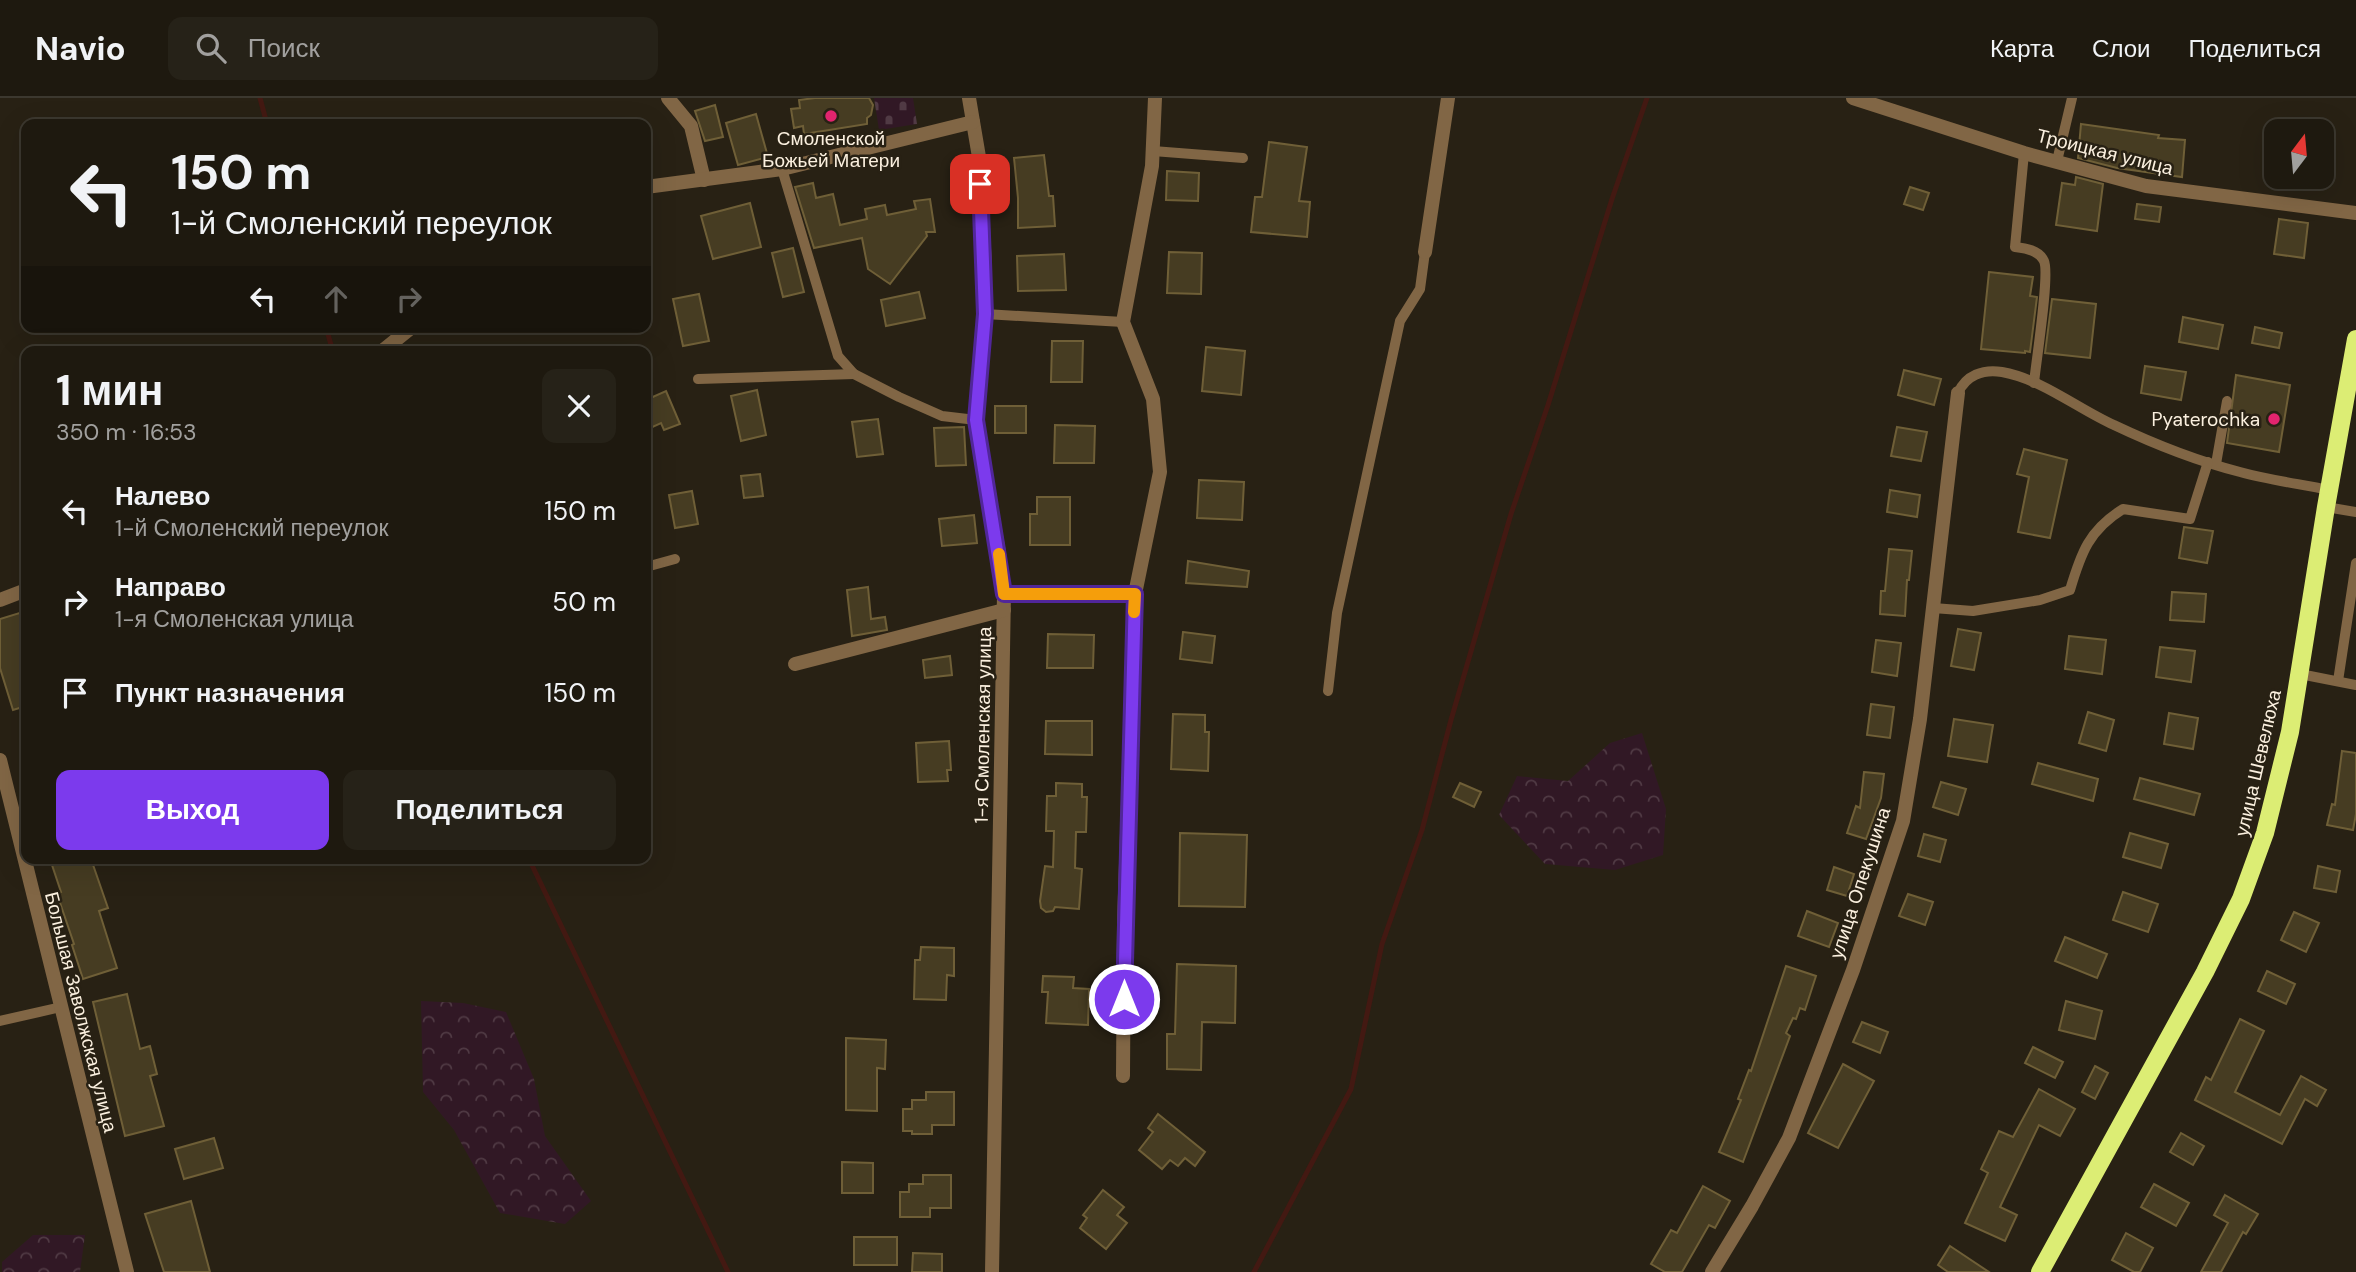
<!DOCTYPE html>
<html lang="ru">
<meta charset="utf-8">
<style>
body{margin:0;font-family:"DM Sans",sans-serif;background:#262218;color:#f1f3f6;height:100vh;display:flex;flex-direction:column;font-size:26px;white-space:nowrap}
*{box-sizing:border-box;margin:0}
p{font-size:23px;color:#a1a09e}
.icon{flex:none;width:38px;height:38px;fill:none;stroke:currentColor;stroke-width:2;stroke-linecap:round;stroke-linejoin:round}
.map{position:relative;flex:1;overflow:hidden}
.panel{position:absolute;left:21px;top:248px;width:630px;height:518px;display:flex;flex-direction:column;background:#1e190f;border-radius:14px;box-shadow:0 7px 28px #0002,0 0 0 2px #3c382f}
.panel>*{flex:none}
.top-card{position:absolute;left:21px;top:21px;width:630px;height:214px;border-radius:14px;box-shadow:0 7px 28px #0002,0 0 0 2px #3c382f;background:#1e190f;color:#f1f3f6;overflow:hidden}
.needle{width:46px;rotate:16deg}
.tools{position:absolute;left:2264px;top:21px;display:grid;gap:14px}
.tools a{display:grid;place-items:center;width:70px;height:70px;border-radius:14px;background:#1e190f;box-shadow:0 7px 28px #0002,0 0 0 2px #3c382f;font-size:35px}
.pin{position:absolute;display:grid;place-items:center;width:60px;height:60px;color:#fff;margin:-30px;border-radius:14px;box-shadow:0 4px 10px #0006}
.me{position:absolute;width:77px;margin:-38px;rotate:0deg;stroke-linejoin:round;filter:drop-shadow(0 0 5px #0008)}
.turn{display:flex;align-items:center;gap:24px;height:147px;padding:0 35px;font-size:32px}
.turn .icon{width:91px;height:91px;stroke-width:2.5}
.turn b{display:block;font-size:49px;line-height:60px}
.lanes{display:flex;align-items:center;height:66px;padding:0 35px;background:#0003;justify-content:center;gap:35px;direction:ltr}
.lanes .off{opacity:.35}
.round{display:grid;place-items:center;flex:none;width:74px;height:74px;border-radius:14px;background:#262218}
.headline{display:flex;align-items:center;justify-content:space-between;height:119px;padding:0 35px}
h1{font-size:42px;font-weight:700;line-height:52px}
.cta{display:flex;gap:14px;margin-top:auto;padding:14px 35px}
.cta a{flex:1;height:80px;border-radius:14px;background:#7c3aed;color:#fff;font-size:28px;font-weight:700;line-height:80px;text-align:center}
.cta a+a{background:#262218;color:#f1f3f6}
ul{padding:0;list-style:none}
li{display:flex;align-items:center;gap:21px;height:91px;padding:0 35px}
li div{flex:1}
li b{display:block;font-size:26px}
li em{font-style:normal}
header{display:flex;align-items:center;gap:42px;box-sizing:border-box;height:98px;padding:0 35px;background:#1e190f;border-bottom:2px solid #3c382f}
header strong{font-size:33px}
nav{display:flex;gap:38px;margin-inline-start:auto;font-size:24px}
.search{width:490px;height:63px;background:#262218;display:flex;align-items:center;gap:18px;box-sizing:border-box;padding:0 24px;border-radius:14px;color:#a1a09e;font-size:26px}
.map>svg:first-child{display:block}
.forest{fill:url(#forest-crowns)}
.cemetery{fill:url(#cemetery-stones)}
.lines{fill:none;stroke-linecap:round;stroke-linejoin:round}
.stream{stroke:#431912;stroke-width:5}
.building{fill:#463c22;stroke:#6f5f37;stroke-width:2}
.lane{stroke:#816645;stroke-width:10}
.street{stroke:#816645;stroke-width:14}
.primary{stroke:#dced74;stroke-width:18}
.route-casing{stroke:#51269a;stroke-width:18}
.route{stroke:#7c3aed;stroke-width:12}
.slow{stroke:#f59e0b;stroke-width:12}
.poi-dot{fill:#e2246e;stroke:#282114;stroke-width:2.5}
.labels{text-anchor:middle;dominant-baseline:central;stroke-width:5;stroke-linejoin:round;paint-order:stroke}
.poi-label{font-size:19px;fill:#fbf0df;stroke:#282114}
.street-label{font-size:19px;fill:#fbf0df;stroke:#282114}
</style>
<header>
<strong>Navio</strong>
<div class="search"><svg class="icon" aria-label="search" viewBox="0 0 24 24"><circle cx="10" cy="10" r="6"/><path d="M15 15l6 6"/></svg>Поиск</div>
<nav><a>Карта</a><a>Слои</a><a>Поделиться</a></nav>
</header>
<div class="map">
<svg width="2356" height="1174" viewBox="0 0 2356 1174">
<defs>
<pattern id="forest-crowns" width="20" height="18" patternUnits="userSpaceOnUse" patternTransform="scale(1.75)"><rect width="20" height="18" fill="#311825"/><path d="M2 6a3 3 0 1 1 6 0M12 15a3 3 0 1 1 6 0" fill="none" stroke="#503a44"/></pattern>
<pattern id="cemetery-stones" width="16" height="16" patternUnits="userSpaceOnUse" patternTransform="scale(1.75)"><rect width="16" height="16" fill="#311825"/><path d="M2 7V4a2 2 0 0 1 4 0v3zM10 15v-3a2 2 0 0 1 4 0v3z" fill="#503a44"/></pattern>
</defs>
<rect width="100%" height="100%" fill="#282114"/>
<g class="forest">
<path d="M1642,635L1666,711L1663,757L1615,772L1545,766L1499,717L1517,678L1568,683L1610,645Z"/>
<path d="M421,903L463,905L506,914L534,981L545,1038L591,1103L565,1126L500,1115L454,1032L423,994Z"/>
<path d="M33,1137H85L80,1174H2V1164Z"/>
</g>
<path class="cemetery" d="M874,0H913L917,26L879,32Z"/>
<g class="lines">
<g class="stream">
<path d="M260,0L267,26"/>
<path d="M326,229L333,254"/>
<path d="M529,761L728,1174"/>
<path d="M1254,1174L1351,991L1382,846L1422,732L1451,622L1511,416L1548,307L1612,101L1647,0"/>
</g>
</g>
<g class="building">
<path d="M815,0H869L873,7L871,17L867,20V26L804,36L803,28L794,30L791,11L800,10L799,2Z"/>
<path d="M715,7L723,39L705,43L695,13Z"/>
<path d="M756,16L768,59L738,67L726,25Z"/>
<path d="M2081,26L2159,37L2158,40L2185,42L2182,79L2117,70L2078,60Z"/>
<path d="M1269,44L1307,49L1299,103L1310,104L1307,139L1251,134L1255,99H1262Z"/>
<path d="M1044,57L1049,98H1053L1055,128L1018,130V100L1014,60Z"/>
<path d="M1167,73L1199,75L1198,103L1166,102Z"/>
<path d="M2076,79L2103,86L2097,133L2056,127L2062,85L2075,87Z"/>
<path d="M813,85L816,100L833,96L840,127L867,121L865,111L885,107L887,117L916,111L914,103L930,101L935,134H926L927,138L890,186L868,171L862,140L814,150L795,89Z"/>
<path d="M1910,89L1929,95L1923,112L1904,106Z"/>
<path d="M750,105L761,149L713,161L701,118Z"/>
<path d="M2137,106L2161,109L2159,124L2135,121Z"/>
<path d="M2279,121L2308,125L2304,160L2274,156Z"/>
<path d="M793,150L804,194L783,199L772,155Z"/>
<path d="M1169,154L1202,155L1201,196L1167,195Z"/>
<path d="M1064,156L1066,192L1018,193L1017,158Z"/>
<path d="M1989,174L2033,179L2030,198L2037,199L2030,254L2025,253V255L1981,251Z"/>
<path d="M919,194L925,220L886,228L881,202Z"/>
<path d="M699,196L709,243L683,248L673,201Z"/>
<path d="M2052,201L2096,206L2090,260L2045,255Z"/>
<path d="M2183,219L2223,227L2218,251L2179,244Z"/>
<path d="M2255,229L2282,235L2279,250L2252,245Z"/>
<path d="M1052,243H1083L1082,284H1051Z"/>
<path d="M1206,249L1245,253L1241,297L1202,293Z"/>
<path d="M2145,268L2186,274L2181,302L2141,295Z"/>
<path d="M1904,272L1941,281L1934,307L1898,297Z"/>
<path d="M2236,277L2290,287L2279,354L2227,345Z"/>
<path d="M757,292L766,337L741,343L731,298Z"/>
<path d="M666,293L680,326L664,332L661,325L646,332V302Z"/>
<rect x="995" y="308" width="31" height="27"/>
<path d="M878,321L883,356L857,359L852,324Z"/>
<path d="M1055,327L1095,328L1094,365H1054Z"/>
<path d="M964,329L966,367L936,368L934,330Z"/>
<path d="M1897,329L1927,334L1921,363L1891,358Z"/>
<path d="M2024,351L2067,362L2050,440L2018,434L2029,379L2017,376Z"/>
<path d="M760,376L763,398L744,400L741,378Z"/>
<path d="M1199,382L1244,384L1242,422L1197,420Z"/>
<path d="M1890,392L1920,397L1917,419L1887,414Z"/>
<path d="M692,393L698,426L675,430L669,397Z"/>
<path d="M1037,399H1070V447H1030V416H1037Z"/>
<path d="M974,417L977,445L942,448L939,421Z"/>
<path d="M2184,429L2213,433L2207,465L2179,460Z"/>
<path d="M1889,451L1912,453L1909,482H1907L1905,518L1880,516L1881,493H1885Z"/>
<path d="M1188,463L1249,473L1247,489L1186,485Z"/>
<path d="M868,489L871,521L885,519L887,532L852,538L847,492Z"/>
<path d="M2172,494L2206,496L2204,524L2170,522Z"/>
<path d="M26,513V608L13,612L0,570V521Z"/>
<path d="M1958,531L1981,535L1974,572L1951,568Z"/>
<path d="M1183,534L1215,538L1212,565L1180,561Z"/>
<path d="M1048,536L1094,537L1093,570H1047Z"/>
<path d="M2069,538L2106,542L2102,576L2065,571Z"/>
<path d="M1876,542L1901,545L1897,578L1872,574Z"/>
<path d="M2160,549L2195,553L2191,584L2156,579Z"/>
<path d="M950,558L952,577L925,580L923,562Z"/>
<path d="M1871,606L1894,609L1890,640L1867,637Z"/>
<path d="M2088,614L2114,622L2106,653L2079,645Z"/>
<path d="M2169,615L2198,620L2193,651L2164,646Z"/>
<path d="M1173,616L1205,617V634H1209L1208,673L1171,671Z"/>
<path d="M1954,621L1993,627L1987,664L1948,658Z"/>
<path d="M1046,623H1092V657L1045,656Z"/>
<path d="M949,643L951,672H947L948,683L918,684L916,645Z"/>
<path d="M2342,653L2356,655V716L2353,732L2327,727L2332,706L2335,707Z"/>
<path d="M2038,665L2098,681L2093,703L2032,686Z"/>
<path d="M1864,674L1884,676L1881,700L1866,741L1847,735L1856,708L1860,710Z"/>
<path d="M2140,680L2200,696L2194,717L2134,701Z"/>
<path d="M1941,684L1966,691L1958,717L1933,709Z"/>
<path d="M1056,685L1082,686V699H1087L1086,734H1076L1075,770L1082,771L1079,811L1055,809L1053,813L1046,814L1041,810L1040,803L1045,768L1053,769L1054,733H1046L1047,698H1056Z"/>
<path d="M1460,685L1481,694L1474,709L1453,699Z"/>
<path d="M1180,735L1247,737L1245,809L1179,808Z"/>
<path d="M2130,735L2168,746L2161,770L2123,759Z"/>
<path d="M1924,736L1946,742L1940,764L1918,758Z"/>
<path d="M50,761H91L108,810L99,813L117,870L83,881L72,847L74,846L57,796L61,794Z"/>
<path d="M2318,768L2340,773L2336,794L2314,790Z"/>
<path d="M1834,769L1854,776L1847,798L1827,792Z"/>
<path d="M2123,794L2158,806L2148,834L2113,822Z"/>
<path d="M1908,796L1933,804L1925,827L1899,818Z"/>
<path d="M1807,813L1838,825L1829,849L1798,838Z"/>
<path d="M2294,814L2319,825L2306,854L2281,842Z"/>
<path d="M2065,839L2107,856L2097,880L2055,863Z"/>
<path d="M921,849L954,850V878L947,877L946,902L914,901L915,862H920Z"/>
<path d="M1177,866L1236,868L1235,925L1202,924L1201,972L1167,971V936H1175Z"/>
<path d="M1786,868L1816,878L1805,912L1800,910L1796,921L1793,920L1786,935L1790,938L1743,1064L1719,1054L1741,1002L1738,1001L1749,972L1751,973Z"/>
<path d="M2267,873L2295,886L2286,906L2258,893Z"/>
<path d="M1043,878L1074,879L1073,890L1089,891L1088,927L1046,925L1048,894H1042Z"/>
<path d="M127,896L140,951L150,948L157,976L150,978L164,1028L125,1038L93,904Z"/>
<path d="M2066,903L2102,913L2095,941L2059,932Z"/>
<path d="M2240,921L2264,933L2235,994L2280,1017L2301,978L2326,992L2317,1008L2305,1001L2282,1046L2195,1002L2206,979L2211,982Z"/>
<path d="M1862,924L1888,934L1880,955L1853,944Z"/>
<path d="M846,940L886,942L885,971L877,970V1013L846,1012Z"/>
<path d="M2033,949L2063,964L2055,980L2025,965Z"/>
<path d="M1843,966L1874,983L1838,1050L1808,1035Z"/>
<path d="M2095,968L2108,975L2095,1001L2082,994Z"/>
<path d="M2039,991L2075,1011L2060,1038L2039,1027L2000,1109L2017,1117L2005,1143L1965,1125L1988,1075L1981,1071L1999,1033L2013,1039Z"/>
<path d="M926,994H954V1027H932V1036H912V1033H903V1011H912V1002H926Z"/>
<path d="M1158,1016L1205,1054L1195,1068L1185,1060L1178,1068L1170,1062L1162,1071L1139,1052L1153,1034L1148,1030Z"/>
<path d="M2181,1035L2204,1048L2193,1067L2170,1054Z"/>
<path d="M214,1040L223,1070L184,1081L175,1051Z"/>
<path d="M842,1064L873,1065V1095H842Z"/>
<path d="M923,1077H951V1110H930V1119H900V1094H909V1086H923Z"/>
<path d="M2154,1086L2189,1105L2176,1128L2141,1109Z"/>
<path d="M1703,1088L1730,1103L1715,1130L1709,1127L1682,1174H1665L1651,1166L1671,1132L1677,1135Z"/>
<path d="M1103,1092L1124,1109L1117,1117L1127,1125L1106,1151L1080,1130L1087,1120L1083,1117Z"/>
<path d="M2225,1097L2258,1116L2246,1136L2243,1134L2221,1174H2201L2228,1125L2214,1117Z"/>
<path d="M191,1103L210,1174H164L145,1116Z"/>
<path d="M2126,1135L2153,1150L2140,1174H2134L2112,1162Z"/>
<rect x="854" y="1139" width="43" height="28"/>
<path d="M1950,1148L1989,1174H1948L1938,1167Z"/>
<path d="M913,1155L942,1156V1174H912Z"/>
</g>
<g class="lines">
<g class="lane">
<path d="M1153,53L1243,60"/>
<path d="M2024,55L2015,149C2025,150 2039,152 2044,163C2050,176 2036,264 2034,285"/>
<path d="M2057,63L2072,0"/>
<path d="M782,71L838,258L854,276L899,299L942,318L976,322"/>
<path d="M985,216L1123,224"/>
<path d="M698,281L854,276"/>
<path d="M1958,295C1966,277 1983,271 2002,274C2042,281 2078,311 2114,327C2154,346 2197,363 2240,374C2269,382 2300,386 2329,392"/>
<path d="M2216,366L2227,303"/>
<path d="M2326,409L2356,414"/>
<path d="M646,469L675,461"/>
<path d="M1933,510L1973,513L2040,502L2070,492C2081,455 2089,432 2123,411L2190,421L2208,364"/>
<path d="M2300,576L2356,587"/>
<path d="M2338,583L2356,465"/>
<path d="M1328,593L1337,515L1400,223L1420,191L1425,154"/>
<path d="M0,923L61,909"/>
</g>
<g class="street">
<path d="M668,0L691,28L704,82"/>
<path d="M969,0L979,59L985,168V216L976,322L999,455L1004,496L992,1174"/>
<path d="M1853,0L2024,55L2146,88L2356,115"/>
<path d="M646,89L782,71L973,24"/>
<path d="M1425,154L1448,0"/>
<path d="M381,254L412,229"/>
<path d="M1004,496H1135"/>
<path d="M0,502L26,492"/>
<path d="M795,566L1004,512"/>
<path d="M0,662L127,1174"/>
<path d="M1123,978L1124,825L1135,496L1160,374L1153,301L1123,224L1152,68L1155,0"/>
<path d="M1712,1174L1752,1108L1789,1040L1853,872L1903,723L1920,621L1958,295"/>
</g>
<path class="primary" d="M2040,1174L2205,874L2241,801L2265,735L2290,634L2326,409L2356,241"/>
</g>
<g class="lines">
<g class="route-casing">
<path id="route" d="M980,86L985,216L976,322L1004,496H1135L1124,901"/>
</g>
<use href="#route" class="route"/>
<path class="slow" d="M999,456L1004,496H1135L1134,514"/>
</g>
<g class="poi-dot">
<circle cx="831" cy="18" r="7"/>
<circle cx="2274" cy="321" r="7"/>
</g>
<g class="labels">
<g class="poi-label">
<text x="831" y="40">Смоленской<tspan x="831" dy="22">Божьей Матери</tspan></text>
<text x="2260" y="321" text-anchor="end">Pyaterochka</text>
</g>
<g class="street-label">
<text transform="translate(2105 54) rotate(14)">Троицкая улица</text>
<text transform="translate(983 627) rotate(-89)">1-я Смоленская улица</text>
<text transform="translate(2258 665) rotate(-77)">улица Шевелюха</text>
<text transform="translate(1860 785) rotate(-72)">улица Опекушина</text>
<text transform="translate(81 914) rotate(76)">Большая Заволжская улица</text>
</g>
</g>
</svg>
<div class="tools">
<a><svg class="needle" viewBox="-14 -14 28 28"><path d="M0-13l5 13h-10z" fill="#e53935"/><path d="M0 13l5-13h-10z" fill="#a1a09e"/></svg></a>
</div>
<div class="pin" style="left:980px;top:86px;background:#d93025"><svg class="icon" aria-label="arrive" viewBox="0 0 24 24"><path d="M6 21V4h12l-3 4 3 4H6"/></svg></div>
<svg class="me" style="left:1124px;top:901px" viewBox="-20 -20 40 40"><circle r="17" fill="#7c3aed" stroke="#fff" stroke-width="3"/><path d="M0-11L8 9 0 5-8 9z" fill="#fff"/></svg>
<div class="top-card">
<div class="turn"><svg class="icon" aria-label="left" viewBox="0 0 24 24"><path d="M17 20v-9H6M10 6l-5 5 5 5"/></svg><div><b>150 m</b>1-й Смоленский переулок</div></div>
<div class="lanes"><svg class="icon" aria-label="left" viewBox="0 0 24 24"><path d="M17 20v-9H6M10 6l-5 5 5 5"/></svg><svg class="icon off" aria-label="ahead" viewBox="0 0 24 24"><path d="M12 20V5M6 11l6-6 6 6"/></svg><svg class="icon off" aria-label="right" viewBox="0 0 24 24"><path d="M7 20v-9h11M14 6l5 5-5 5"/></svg></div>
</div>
<section class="panel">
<div class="headline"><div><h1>1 мин</h1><p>350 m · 16:53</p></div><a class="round"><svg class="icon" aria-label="close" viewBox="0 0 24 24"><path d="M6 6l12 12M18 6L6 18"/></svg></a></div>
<ul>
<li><svg class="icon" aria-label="left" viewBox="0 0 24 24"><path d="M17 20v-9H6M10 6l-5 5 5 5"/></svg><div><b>Налево</b><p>1-й Смоленский переулок</p></div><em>150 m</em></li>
<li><svg class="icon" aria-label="right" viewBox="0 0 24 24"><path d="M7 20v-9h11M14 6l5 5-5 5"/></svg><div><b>Направо</b><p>1-я Смоленская улица</p></div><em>50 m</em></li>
<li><svg class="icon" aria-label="arrive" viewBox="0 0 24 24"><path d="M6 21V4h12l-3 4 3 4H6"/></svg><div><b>Пункт назначения</b></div><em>150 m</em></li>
</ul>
<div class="cta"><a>Выход</a><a>Поделиться</a></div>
</section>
</div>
